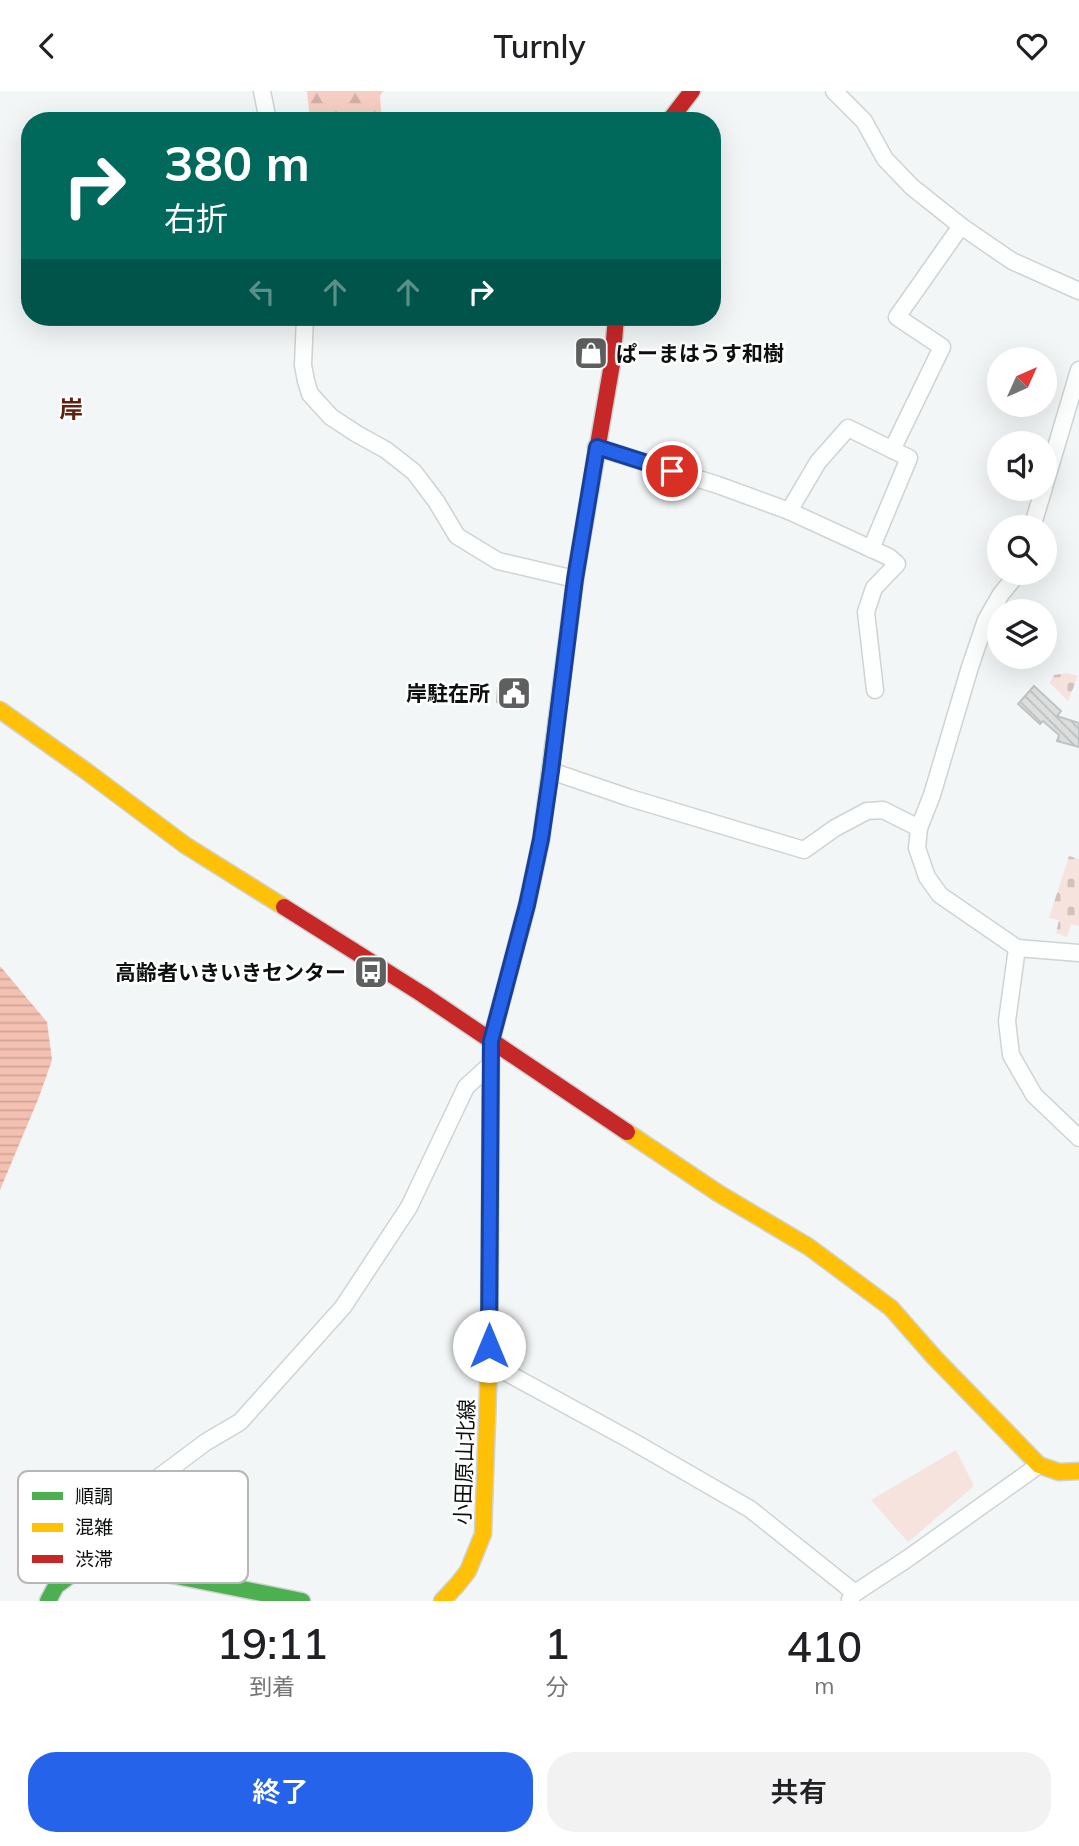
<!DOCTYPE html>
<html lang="ja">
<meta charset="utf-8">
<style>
body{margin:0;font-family:Mulish,"Noto Sans JP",sans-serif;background:#f2f2f2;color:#202124;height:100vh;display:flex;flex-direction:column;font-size:26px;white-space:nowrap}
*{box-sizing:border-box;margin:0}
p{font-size:23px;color:#757577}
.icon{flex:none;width:38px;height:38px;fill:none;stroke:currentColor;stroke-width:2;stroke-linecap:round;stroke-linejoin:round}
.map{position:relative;height:1510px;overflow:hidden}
.drawer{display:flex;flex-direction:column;background:#fff;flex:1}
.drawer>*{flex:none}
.hud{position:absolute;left:21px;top:21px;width:700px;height:214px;border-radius:28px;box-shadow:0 7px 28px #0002;background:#00695c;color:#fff;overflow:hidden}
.needle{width:46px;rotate:45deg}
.fabs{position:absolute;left:987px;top:256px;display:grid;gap:14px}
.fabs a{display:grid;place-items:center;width:70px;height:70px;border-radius:50%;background:#fff;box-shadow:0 7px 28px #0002;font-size:35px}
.pin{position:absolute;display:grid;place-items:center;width:60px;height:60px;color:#fff;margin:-30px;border:4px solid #fff;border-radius:50%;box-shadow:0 2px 7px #0007}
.me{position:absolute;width:77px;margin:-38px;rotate:0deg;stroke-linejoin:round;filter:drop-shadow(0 0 5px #0008)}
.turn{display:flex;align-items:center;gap:24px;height:147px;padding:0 28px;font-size:32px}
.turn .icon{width:91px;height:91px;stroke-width:2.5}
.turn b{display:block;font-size:49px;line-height:60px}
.lanes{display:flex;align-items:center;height:66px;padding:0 28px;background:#0003;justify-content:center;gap:35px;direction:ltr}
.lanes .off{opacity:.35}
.eta{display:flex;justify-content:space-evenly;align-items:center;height:119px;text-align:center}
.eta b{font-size:42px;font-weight:600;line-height:49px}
.button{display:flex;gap:14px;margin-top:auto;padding:14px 28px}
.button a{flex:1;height:80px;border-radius:28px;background:#2563eb;color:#fff;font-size:28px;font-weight:600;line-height:80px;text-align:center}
.button a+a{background:#f2f2f2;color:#202124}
header{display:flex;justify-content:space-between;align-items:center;height:91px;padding:0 28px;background:#fff;font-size:32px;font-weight:600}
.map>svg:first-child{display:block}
.forest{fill:url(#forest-firs)}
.cemetery{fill:url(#cemetery-stones)}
.green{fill:#f7e3dd}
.water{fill:url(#water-rules)}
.building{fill:url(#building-back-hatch);stroke:#c0c3c3;stroke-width:2}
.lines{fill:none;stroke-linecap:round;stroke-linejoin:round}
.street-casing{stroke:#d0d3d3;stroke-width:19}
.fast-casing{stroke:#d0d3d3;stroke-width:19}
.slow-casing{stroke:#d0d3d3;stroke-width:19}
.jam-casing{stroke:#d0d3d3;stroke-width:19}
.street{stroke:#fdfefe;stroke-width:16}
.fast{stroke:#4caf50;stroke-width:16}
.slow{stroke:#ffc107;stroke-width:16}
.jam{stroke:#c62828;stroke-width:16}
.route-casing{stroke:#184099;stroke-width:18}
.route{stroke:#2563eb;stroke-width:12}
.labels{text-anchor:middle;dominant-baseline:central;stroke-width:5;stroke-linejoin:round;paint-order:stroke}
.poi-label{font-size:21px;font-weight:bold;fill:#0e0f0f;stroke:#fff;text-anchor:end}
.street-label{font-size:21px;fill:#0e0f0f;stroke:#fff}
.quarter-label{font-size:24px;font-weight:bold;fill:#611f0d;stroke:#fff}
.key{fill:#fff;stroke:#b7b7b7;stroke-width:2}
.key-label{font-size:19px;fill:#0e0f0f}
</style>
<header><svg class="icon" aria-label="back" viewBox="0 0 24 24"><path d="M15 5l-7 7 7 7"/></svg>Turnly<svg class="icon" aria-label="heart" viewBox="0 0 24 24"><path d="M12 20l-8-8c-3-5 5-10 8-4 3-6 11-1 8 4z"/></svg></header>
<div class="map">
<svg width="1079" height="1510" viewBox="0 0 1079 1510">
<defs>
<pattern id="forest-firs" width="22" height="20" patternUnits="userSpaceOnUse" patternTransform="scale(1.75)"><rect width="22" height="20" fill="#f6cec3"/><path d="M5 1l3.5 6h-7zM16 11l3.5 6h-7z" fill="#d2b0a6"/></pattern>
<pattern id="cemetery-stones" width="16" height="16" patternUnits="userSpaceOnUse" patternTransform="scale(1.75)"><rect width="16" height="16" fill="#f7e3dd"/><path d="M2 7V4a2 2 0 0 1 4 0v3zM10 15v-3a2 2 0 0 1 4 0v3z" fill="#d3c2bc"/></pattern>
<pattern id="water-rules" width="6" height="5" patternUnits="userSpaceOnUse" patternTransform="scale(1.75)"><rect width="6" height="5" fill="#f4c0b2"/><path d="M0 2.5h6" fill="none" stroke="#d0a498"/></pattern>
<pattern id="building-back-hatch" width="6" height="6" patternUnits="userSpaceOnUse" patternTransform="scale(1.75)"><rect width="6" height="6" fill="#dcdede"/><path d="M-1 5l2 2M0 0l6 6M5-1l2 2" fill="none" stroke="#bcbdbd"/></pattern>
</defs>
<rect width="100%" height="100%" fill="#f3f6f6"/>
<path class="forest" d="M307,0H383L380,5L382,30H310Z"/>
<g class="cemetery">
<path d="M1067,582L1078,585L1068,610L1050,592L1054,584Z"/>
<path d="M1069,765L1079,768V835L1071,833L1067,846L1056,842L1059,829L1049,827Z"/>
</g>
<path class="green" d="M956,1359L974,1395L908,1451L871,1409Z"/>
<path class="water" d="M0,875L47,931L52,969L39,1006L0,1099Z"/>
<g class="building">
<path d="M1034,595L1061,620L1057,625L1079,632V656L1057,650L1059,644L1043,630L1040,633L1018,613Z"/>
<path d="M498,597L522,598L521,613L497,611Z"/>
</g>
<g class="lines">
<g class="street-casing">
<g id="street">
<path d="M262,0L268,30"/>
<path d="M834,0L864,30L885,68L912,96L961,135L1012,170L1079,200"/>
<path d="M305,226L303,274L306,290L310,303L331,326L357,343L386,359L414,381L436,410L457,445L498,470L575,488"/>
<path d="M596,356L718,394L789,420L889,466L897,473L874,497L866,521L875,599"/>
<path d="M892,359L942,256L897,226L961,135"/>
<path d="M1045,393L1079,279"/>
<path d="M789,420L818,371L848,337L909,367L871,458"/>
<path d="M1032,436L1044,397"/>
<path d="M1019,481L1001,503L986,529L970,576L932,704L919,737L917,757L927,786L940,804L1017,857L1079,862"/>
<path d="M551,680L630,707L804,759L835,737L867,720L883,719L919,737"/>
<path d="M1017,857L1007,930L1011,964L1034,1004L1079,1047"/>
<path d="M489,1272L632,1350L750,1418L855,1502"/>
<path d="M76,1480L151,1392L206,1351L240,1331L343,1216L409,1116L466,996L490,974"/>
<path d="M850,1508L855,1502L907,1468L1039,1374"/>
</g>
</g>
<g class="fast-casing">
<g id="fast">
<path d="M493,942L527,814L541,749L575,488L590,400"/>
<path d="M48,1510L56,1495L76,1480L111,1472L302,1510"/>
</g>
</g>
<g class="slow-casing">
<g id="slow">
<path d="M0,619L86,680L185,754L284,816"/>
<path d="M627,1041L718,1102L809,1156L891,1217L934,1266L1039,1374L1059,1381L1079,1380"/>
<path d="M442,1510L457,1494L468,1480L483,1443L489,1272L491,950L493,942"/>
</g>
</g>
<g class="jam-casing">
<g id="jam">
<path d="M669,30L692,0"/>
<path d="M590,400L612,273L616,226"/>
<path d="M284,816L422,903L627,1041"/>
</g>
</g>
<use href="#street" class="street"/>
<use href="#fast" class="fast"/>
<use href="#slow" class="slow"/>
<use href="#jam" class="jam"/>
</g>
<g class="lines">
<g class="route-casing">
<path id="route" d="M489,1255L491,950L527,814L541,748L551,680L575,488L597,356L672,380"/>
</g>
<use href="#route" class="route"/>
</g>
<defs>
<g id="shop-square" transform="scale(1.75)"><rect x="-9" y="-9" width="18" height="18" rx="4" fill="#5e6060" stroke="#fff"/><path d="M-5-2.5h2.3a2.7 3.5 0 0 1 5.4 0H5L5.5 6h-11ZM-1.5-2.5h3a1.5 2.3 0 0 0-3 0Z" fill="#fff"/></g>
<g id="civic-square" transform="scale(1.75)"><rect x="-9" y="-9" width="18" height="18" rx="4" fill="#5e6060" stroke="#fff"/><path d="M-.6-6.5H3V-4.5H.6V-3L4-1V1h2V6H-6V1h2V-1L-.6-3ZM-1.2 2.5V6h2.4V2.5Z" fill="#fff"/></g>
<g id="bus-square" transform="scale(1.75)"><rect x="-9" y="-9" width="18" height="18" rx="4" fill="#5e6060" stroke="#fff"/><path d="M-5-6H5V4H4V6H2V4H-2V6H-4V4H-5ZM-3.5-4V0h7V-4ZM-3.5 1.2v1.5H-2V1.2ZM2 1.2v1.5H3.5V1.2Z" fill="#fff"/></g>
</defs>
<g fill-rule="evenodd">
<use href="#shop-square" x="591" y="262"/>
<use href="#civic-square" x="514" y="602"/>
<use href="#bus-square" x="371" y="881"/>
</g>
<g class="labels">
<g class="poi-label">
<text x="616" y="262" text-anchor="start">ぱーまはうす和樹</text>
<text x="490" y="602">岸駐在所</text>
<text x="346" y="881">高齢者いきいきセンター</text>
</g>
<g class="street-label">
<text transform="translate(464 1371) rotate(-88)">小田原山北線</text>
</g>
<g class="quarter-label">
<text x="71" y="318">岸</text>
</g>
</g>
<rect x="18" y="1380" width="230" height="112" rx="10" class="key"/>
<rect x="32" y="1401" width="31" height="8" fill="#4caf50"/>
<rect x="32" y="1432" width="31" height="9" fill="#ffc107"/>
<rect x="32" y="1464" width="31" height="8" fill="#c62828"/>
<g class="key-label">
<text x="75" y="1412">順調</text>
<text x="75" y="1443">混雑</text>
<text x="75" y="1475">渋滞</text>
</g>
</svg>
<div class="fabs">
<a><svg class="needle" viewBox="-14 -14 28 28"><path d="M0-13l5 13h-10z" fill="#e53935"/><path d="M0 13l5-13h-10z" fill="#757577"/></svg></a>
<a><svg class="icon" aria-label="sound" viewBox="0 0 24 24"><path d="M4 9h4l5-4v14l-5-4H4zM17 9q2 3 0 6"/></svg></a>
<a><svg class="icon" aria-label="search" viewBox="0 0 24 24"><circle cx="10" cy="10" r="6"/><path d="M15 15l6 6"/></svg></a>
<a><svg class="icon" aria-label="layers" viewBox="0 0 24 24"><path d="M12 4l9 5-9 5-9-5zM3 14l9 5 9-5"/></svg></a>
</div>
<div class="pin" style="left:672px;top:380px;background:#d93025"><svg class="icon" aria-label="arrive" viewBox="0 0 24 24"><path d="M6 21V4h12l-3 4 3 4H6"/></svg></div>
<svg class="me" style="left:489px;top:1255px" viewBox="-20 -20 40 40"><circle r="19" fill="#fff"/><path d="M0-13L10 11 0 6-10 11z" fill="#2563eb"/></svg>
<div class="hud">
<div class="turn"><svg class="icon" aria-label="right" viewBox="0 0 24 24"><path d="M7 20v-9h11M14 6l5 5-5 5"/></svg><div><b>380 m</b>右折</div></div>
<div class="lanes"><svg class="icon off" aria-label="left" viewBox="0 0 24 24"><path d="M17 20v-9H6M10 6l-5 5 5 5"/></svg><svg class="icon off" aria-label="ahead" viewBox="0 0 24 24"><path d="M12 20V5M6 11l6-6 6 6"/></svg><svg class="icon off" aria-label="ahead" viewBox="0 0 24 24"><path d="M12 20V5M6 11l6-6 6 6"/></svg><svg class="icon" aria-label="right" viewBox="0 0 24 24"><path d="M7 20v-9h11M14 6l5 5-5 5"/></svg></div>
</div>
</div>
<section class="drawer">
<div class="eta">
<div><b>19:11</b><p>到着</p></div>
<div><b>1</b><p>分</p></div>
<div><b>410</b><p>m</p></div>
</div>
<div class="button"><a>終了</a><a>共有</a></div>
</section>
